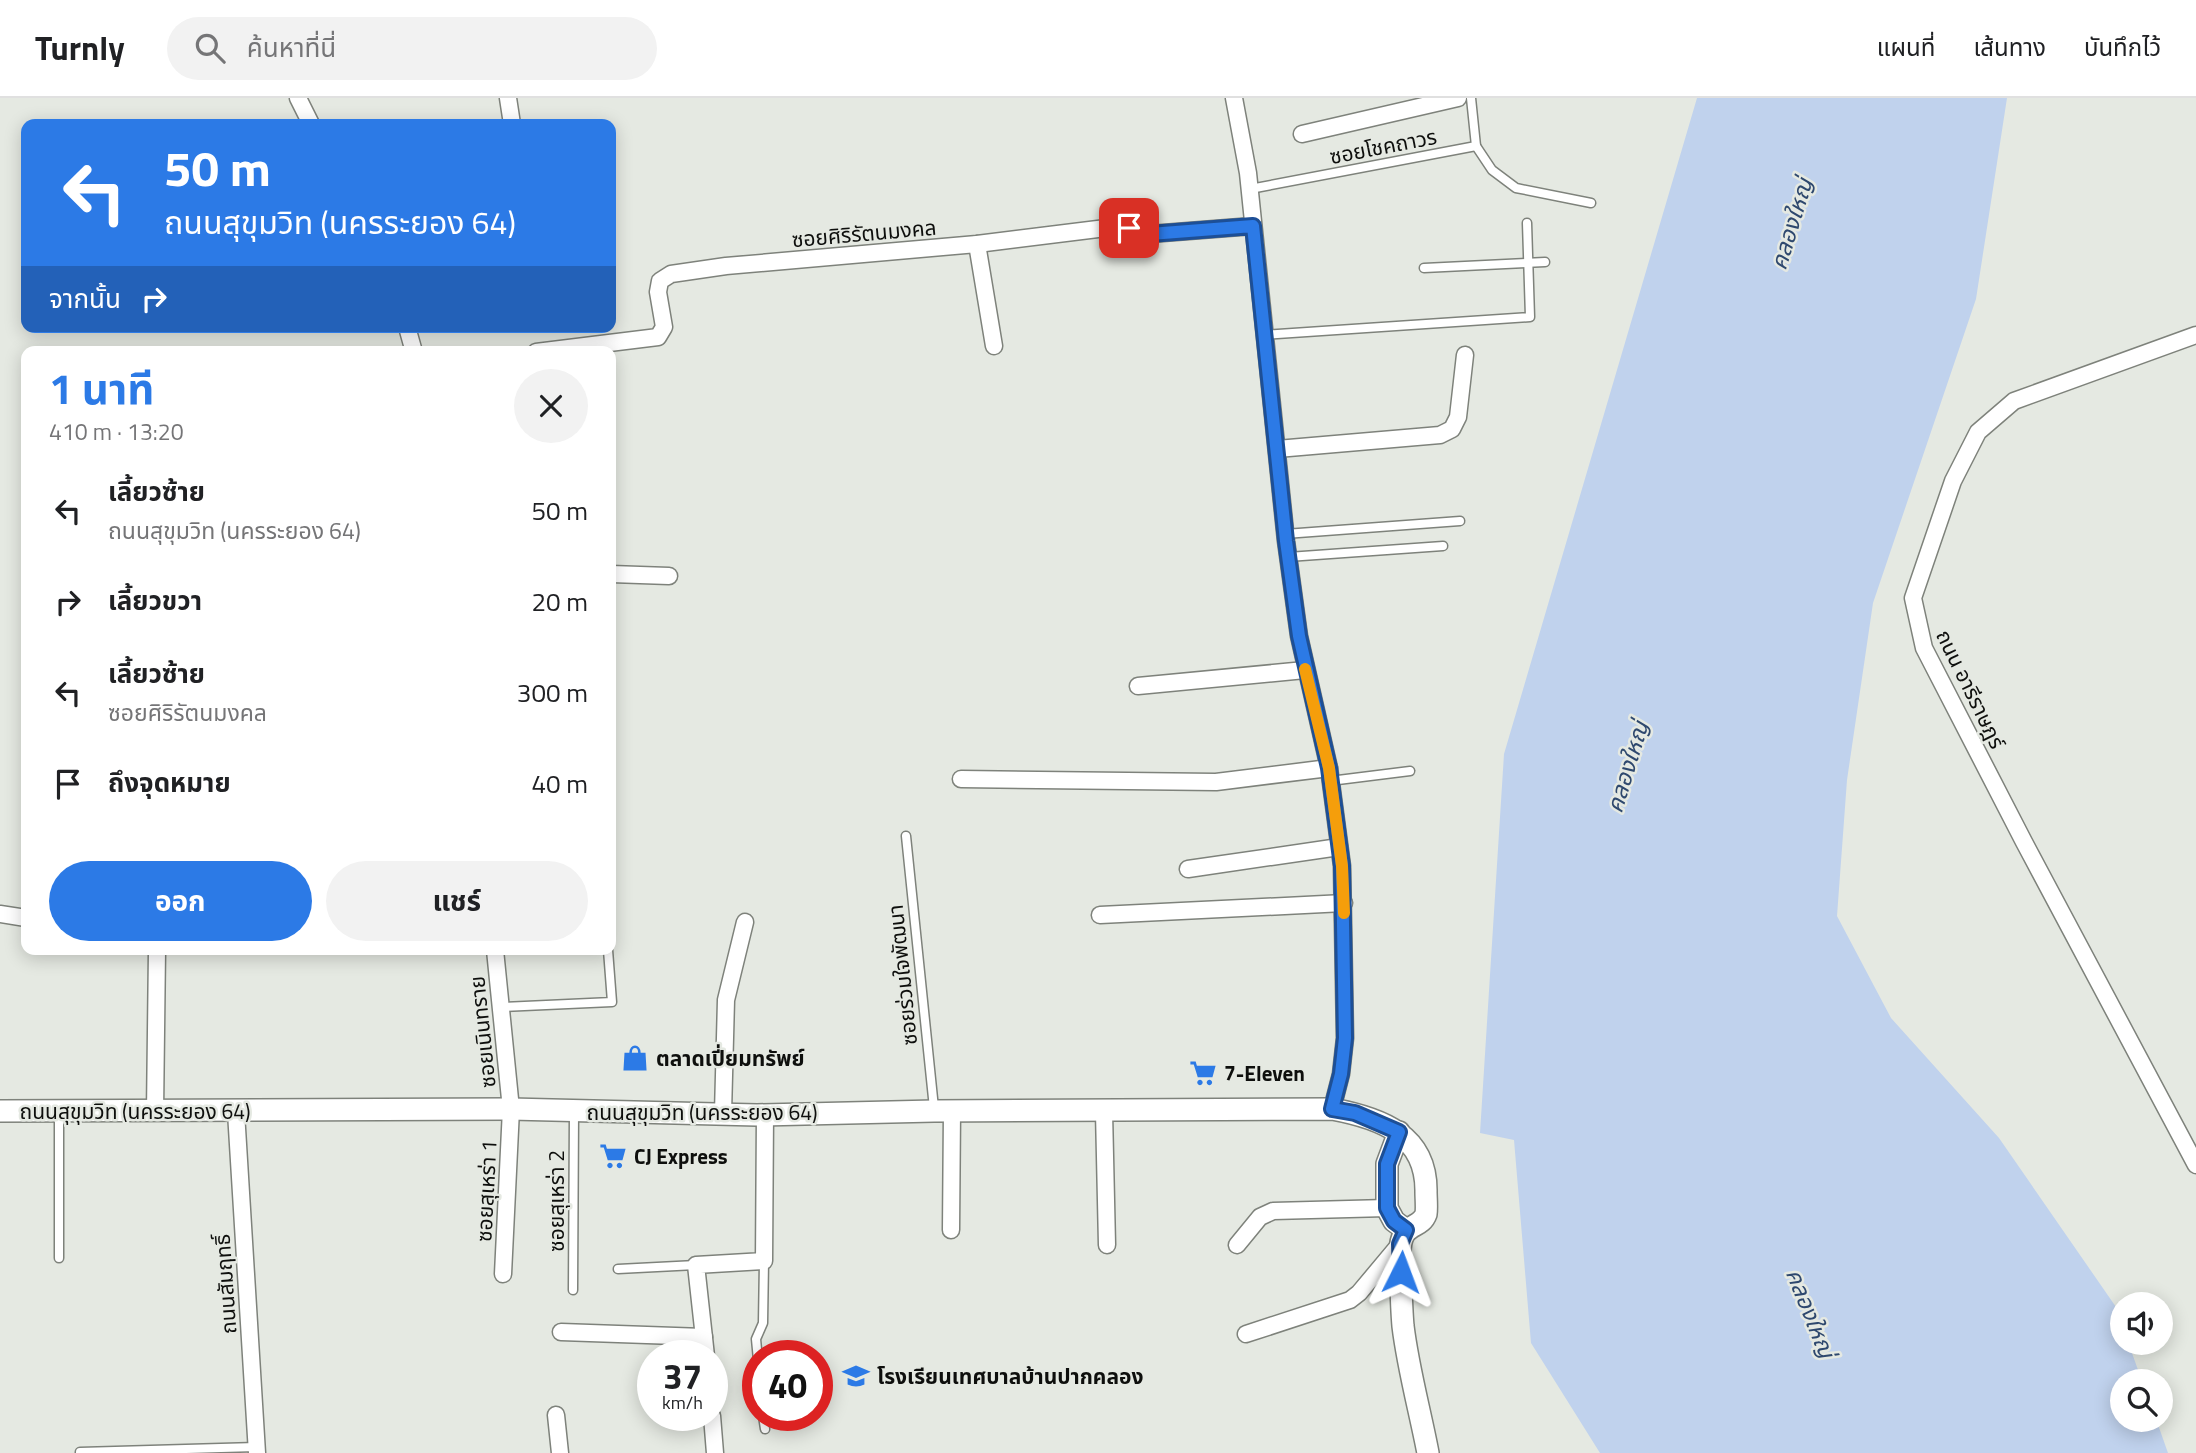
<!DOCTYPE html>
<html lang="th">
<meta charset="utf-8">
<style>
body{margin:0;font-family:"Titillium Web","Noto Sans Thai",sans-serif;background:#f2f2f2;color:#202124;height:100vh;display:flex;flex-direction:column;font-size:26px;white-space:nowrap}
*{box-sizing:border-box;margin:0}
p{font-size:23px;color:#757577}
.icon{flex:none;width:38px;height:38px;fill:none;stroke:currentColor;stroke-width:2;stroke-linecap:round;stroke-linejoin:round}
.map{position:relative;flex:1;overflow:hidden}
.details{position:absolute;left:21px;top:248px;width:595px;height:609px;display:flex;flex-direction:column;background:#fff;border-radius:14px;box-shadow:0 4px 18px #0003}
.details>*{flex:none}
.banner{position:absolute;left:21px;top:21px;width:595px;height:214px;border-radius:14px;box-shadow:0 4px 18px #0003;background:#2c7ae6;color:#fff;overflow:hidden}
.controls{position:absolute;left:2110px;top:1194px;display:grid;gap:14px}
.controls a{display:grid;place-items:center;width:63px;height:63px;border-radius:50%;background:#fff;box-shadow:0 4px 18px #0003;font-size:35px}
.speed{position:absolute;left:637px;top:1242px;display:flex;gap:14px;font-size:35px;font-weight:700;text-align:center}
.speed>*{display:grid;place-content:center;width:91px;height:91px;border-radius:50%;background:#fff;box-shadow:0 4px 18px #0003;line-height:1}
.speed small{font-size:18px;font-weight:400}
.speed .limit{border:10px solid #d22;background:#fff;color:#111}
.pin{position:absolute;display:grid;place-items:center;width:60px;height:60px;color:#fff;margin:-30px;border-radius:14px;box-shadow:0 4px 10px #0006}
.me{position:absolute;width:77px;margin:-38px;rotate:3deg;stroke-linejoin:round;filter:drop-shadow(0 0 5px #0008)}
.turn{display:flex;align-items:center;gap:24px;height:147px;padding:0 28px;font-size:32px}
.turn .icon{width:91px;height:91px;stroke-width:2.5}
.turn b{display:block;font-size:49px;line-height:60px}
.then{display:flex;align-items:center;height:66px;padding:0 28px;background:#0003;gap:14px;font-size:26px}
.round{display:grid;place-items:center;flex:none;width:74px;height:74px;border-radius:37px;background:#f2f2f2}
.overview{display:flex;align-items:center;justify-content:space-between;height:119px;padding:0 28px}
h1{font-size:42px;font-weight:700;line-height:52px;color:#2c7ae6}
.cta{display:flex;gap:14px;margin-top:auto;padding:14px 28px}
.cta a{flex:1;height:80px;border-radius:42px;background:#2c7ae6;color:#fff;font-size:28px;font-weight:700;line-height:80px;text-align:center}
.cta a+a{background:#f2f2f2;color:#202124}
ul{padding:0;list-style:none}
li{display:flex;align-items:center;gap:21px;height:91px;padding:0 28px}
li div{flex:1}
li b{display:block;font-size:26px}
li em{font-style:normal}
header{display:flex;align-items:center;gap:42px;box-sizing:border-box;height:98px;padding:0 35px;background:#fff;border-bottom:2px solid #e0e0e0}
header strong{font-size:33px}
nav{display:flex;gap:38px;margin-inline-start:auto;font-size:24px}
.search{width:490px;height:63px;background:#f2f2f2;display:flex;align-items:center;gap:18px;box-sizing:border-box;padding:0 24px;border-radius:38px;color:#757577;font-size:26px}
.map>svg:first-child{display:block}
.water{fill:#c0d2ed}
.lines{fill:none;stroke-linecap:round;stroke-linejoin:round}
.service-casing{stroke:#7e827b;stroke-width:11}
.minor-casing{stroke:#7e827b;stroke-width:19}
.tertiary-casing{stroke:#7e827b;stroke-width:24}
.service{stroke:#fff;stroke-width:8}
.minor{stroke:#fff;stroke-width:16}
.tertiary{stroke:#fff;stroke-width:21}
.route-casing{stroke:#1d4f96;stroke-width:18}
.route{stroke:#2c7ae6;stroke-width:12}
.slow{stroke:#f59e0b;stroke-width:12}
.labels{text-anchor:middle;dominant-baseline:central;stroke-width:5;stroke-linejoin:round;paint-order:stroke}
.street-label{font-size:21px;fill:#0e0f0d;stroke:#e5e9e2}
.poi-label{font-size:21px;font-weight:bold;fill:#0e0f0d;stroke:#e5e9e2;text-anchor:start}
.water-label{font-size:23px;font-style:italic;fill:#2e486e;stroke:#e5e9e2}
</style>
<header>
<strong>Turnly</strong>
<div class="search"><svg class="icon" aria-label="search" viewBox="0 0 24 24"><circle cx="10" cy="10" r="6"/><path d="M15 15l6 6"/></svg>ค้นหาที่นี่</div>
<nav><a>แผนที่</a><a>เส้นทาง</a><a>บันทึกไว้</a></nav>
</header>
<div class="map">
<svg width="2196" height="1355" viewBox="0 0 2196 1355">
<rect width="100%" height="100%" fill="#e5e9e2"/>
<path class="water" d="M1697,0H2007L1976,201L1873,505L1847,682L1837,818L1891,920L1999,1040L2116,1209L2123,1229V1244H2128L2142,1283H2123V1321H2156L2168,1355H1600L1531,1245L1514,1042L1480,1035L1504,656Z"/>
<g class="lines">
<g class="service-casing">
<g id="service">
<path d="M1476,48L1492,72L1516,90L1591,105"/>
<path d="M1250,91L1476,48L1471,0"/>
<path d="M1424,170L1545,164"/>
<path d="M1264,237L1530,219L1527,125"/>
<path d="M1285,436L1460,423"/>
<path d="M1288,459L1443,448"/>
<path d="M1330,683L1410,673"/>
<path d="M906,738L934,1010"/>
<path d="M502,909L612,904L608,852"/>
<path d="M59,1013V1160"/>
<path d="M618,1171L696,1167"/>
<path d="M573,1192L574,1014"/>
<path d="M758,1262L756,1241L763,1225L764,1163"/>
<path d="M763,1318L765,1331"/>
<path d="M80,1354L257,1349"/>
</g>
</g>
<g class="minor-casing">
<g id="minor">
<path d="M298,0L311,26"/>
<path d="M508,0L512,26"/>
<path d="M1234,0L1248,75L1286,443L1299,538L1329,670L1342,768L1345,940L1341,976L1332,1011"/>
<path d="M1302,36L1458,0"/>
<path d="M977,146L994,248"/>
<path d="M407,229L414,254"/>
<path d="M2196,237L2014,303L1978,334L1953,383L1913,500L1924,550L2024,744L2196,1067"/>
<path d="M536,254L658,239L664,229L658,194L660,183L671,176L726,168L977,146L1122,128L1150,136L1253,128"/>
<path d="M1277,351L1440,337L1452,331L1458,319L1465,257"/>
<path d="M611,476L669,478"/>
<path d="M1138,588L1305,572"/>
<path d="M961,681L1216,684L1329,670"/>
<path d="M1188,771L1339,749"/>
<path d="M0,816L26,820"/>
<path d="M1100,817L1344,805"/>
<path d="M495,852L511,1011L503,1176"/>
<path d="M155,1014L157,852"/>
<path d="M236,1014L257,1355"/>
<path d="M1104,1014L1107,1147"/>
<path d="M723,1015L726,902L745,824"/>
<path d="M951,1132L952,1013"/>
<path d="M1237,1147L1260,1119L1273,1113L1387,1110"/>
<path d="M561,1234L704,1239"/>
<path d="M1246,1236L1350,1202L1359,1195L1400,1146"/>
<path d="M706,1258L696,1167L764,1163L765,1015"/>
<path d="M556,1317L560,1355"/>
<path d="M712,1318L715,1355"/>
</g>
</g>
<g class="tertiary-casing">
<g id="tertiary">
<path d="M0,1013L511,1011L757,1017L934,1013L1332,1011C1381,1020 1427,1037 1426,1094C1426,1100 1427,1110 1426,1116C1420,1133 1399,1122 1400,1158C1401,1181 1401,1205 1403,1228C1408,1270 1420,1313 1428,1355"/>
<path d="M1399,1034L1387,1066V1110L1394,1123L1406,1132"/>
</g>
</g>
<use href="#service" class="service"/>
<use href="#minor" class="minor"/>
<use href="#tertiary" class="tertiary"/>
</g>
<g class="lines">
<g class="route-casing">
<path id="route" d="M1129,130L1150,136L1253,128L1286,443L1299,538L1329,670L1342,768L1345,940L1341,976L1332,1011L1355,1015L1399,1034L1387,1066V1110L1394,1123L1406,1132L1400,1146L1401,1174"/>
</g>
<use href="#route" class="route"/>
<path class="slow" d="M1305,571L1329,670L1342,768L1344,815"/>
</g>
<defs>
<g id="shop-bare" transform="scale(2.1)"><path d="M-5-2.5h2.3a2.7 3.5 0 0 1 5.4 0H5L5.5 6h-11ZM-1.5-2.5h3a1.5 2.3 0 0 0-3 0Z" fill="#2c7ae6" stroke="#e5e9e2" stroke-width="2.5" paint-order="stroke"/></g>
<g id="supermarket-bare" transform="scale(2.1)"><path d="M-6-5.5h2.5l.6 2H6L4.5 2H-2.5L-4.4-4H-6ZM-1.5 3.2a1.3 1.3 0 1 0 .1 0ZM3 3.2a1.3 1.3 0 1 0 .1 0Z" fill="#2c7ae6" stroke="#e5e9e2" stroke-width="2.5" paint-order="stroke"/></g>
<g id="school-bare" transform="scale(2.1)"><path d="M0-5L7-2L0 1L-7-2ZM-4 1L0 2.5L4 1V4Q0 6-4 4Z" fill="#2c7ae6" stroke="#e5e9e2" stroke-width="2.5" paint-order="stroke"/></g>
</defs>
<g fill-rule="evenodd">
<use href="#shop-bare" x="635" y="960"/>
<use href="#supermarket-bare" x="1203" y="975"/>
<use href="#supermarket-bare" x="613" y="1058"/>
<use href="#school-bare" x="856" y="1278"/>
</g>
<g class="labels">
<g class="street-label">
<text transform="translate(1383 48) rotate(-11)">ซอยโชคถาวร</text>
<text transform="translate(864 135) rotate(-5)">ซอยศิริรัตนมงคล</text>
<text transform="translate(1971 591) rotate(64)">ถนน อารีราษฎร์</text>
<text transform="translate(902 877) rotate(-96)">ซอยร่วมใจพัฒนา</text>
<text transform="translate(482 934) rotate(-96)">ซอยเนินทราย</text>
<text x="135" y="1013">ถนนสุขุมวิท (นครระยอง 64)</text>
<text x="702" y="1014">ถนนสุขุมวิท (นครระยอง 64)</text>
<text transform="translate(486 1093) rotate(-87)">ซอยสุเหร่า 1</text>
<text transform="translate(556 1103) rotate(-90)">ซอยสุเหร่า 2</text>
<text transform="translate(225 1186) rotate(-94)">ถนนสัมฤทธิ์</text>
</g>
<g class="poi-label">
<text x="656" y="960">ตลาดเปี่ยมทรัพย์</text>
<text x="1224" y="975">7-Eleven</text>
<text x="634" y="1058">CJ Express</text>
<text x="877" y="1278">โรงเรียนเทศบาลบ้านปากคลอง</text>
</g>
<g class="water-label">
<text transform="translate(1791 126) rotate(-73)">คลองใหญ่</text>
<text transform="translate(1627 669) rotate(-73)">คลองใหญ่</text>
<text transform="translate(1811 1215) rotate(68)">คลองใหญ่</text>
</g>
</g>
</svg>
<div class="controls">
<a><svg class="icon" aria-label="sound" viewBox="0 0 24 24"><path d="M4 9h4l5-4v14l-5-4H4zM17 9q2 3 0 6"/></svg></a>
<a><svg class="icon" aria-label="search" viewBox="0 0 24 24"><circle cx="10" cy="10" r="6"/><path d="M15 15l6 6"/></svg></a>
</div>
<div class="speed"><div>37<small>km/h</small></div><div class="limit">40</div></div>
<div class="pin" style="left:1129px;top:130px;background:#d93025"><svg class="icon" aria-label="arrive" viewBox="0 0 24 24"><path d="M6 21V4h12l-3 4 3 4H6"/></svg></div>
<svg class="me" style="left:1401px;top:1174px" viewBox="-20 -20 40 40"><path d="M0-17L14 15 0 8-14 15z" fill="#2c7ae6" stroke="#fff" stroke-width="4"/></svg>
<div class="banner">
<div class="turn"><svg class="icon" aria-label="left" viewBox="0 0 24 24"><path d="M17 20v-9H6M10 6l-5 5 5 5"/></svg><div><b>50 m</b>ถนนสุขุมวิท (นครระยอง 64)</div></div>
<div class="then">จากนั้น<svg class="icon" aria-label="right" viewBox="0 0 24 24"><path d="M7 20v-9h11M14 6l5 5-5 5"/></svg></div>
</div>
<section class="details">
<div class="overview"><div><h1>1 นาที</h1><p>410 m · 13:20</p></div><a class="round"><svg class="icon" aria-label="close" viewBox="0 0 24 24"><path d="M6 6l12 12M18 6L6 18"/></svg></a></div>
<ul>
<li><svg class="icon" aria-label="left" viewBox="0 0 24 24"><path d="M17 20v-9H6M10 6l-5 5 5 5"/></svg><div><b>เลี้ยวซ้าย</b><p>ถนนสุขุมวิท (นครระยอง 64)</p></div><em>50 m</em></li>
<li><svg class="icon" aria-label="right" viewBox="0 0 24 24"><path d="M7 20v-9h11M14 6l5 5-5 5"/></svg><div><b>เลี้ยวขวา</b></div><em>20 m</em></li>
<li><svg class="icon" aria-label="left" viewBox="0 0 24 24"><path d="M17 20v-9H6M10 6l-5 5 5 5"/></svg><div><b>เลี้ยวซ้าย</b><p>ซอยศิริรัตนมงคล</p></div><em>300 m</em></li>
<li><svg class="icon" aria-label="arrive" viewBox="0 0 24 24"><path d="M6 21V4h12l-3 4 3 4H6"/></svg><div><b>ถึงจุดหมาย</b></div><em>40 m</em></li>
</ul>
<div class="cta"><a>ออก</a><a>แชร์</a></div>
</section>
</div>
